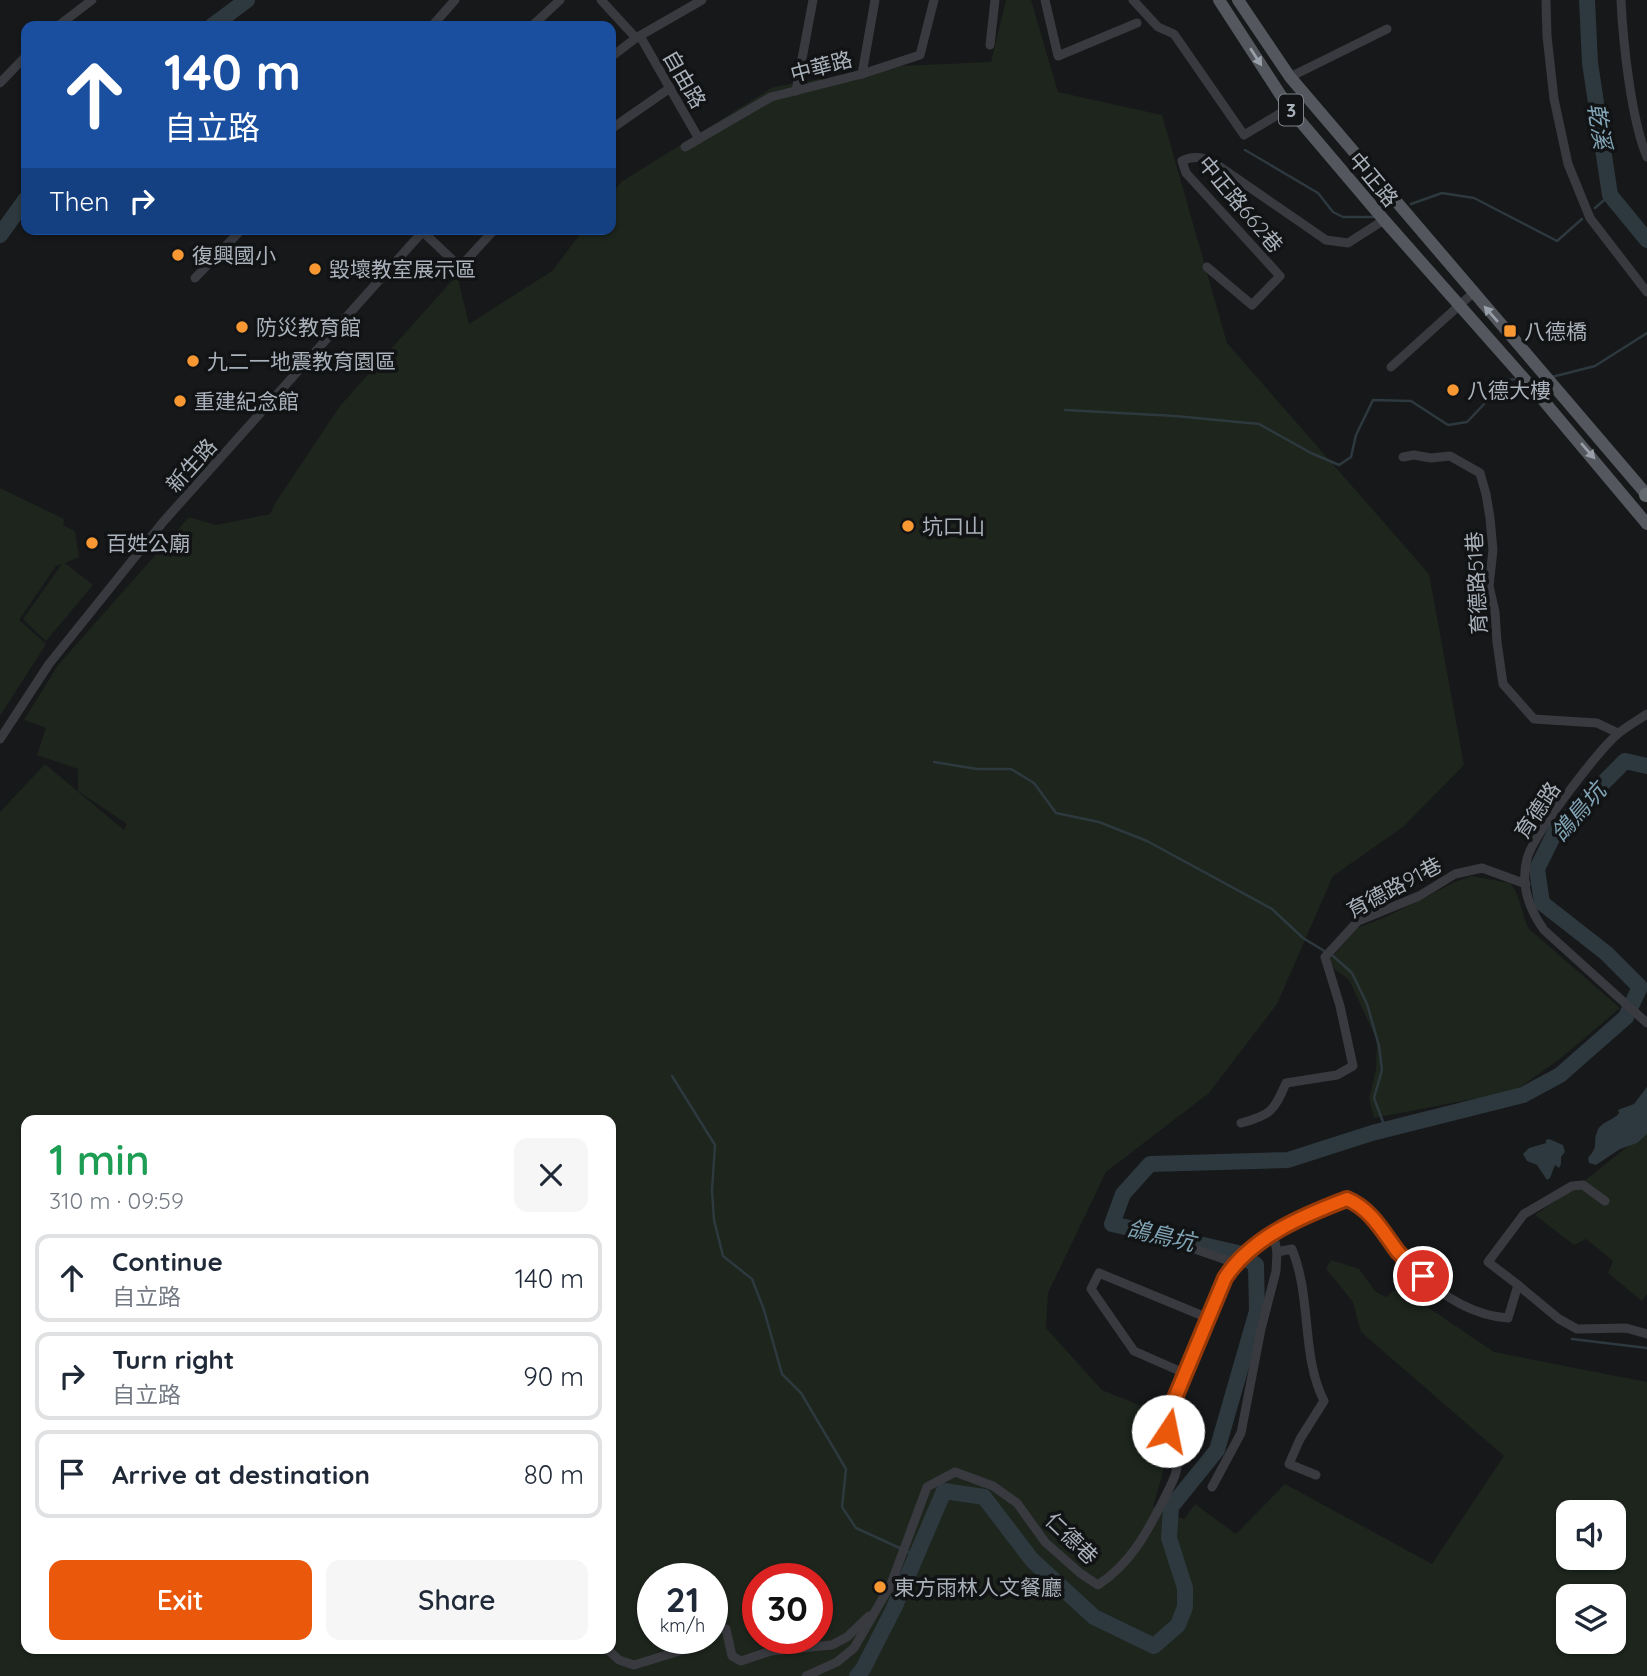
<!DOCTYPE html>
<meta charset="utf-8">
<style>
body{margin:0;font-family:Quicksand,"Noto Sans TC",sans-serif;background:#f6f6f7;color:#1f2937;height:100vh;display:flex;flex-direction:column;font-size:26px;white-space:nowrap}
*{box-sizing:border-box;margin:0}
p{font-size:23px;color:#747a83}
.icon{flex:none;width:38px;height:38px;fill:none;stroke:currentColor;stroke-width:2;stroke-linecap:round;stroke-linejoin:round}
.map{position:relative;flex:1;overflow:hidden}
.sheet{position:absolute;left:21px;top:1115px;width:595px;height:539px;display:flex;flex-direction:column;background:#fff;border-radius:14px;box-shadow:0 2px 5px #0004}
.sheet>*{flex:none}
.top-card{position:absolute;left:21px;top:21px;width:595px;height:214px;border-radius:14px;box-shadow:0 2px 5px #0004;background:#1a4fa0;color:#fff;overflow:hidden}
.controls{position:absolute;left:1556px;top:1500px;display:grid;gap:14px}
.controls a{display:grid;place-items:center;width:70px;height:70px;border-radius:14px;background:#fff;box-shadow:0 2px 5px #0004;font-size:35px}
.speed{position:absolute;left:637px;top:1563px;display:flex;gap:14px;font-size:35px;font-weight:700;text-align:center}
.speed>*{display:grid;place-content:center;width:91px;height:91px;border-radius:50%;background:#fff;box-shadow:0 2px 5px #0004;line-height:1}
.speed small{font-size:18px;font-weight:400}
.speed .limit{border:10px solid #d22;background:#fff;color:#111}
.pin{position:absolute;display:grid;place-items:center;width:60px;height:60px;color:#fff;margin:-30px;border:4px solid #fff;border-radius:50%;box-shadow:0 2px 7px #0007}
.me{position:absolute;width:77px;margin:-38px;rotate:11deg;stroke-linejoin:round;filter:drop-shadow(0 0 5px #0008)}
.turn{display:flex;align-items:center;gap:24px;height:147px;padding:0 28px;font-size:32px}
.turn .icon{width:91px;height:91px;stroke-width:2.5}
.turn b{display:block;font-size:49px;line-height:60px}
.then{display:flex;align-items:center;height:66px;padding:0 28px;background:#0003;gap:14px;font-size:26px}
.round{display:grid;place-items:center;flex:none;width:74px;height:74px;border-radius:14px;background:#f6f6f7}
.summary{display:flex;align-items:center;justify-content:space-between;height:119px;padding:0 28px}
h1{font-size:42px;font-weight:600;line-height:52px;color:#1e9e55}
.cta{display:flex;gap:14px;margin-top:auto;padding:14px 28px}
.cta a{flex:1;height:80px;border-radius:14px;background:#ea580c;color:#fff;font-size:28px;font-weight:600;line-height:80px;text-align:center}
.cta a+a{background:#f6f6f7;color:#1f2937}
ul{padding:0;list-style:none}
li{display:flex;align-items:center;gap:21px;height:88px;margin:0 14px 10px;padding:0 14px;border:4px solid #e0e1e3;border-radius:14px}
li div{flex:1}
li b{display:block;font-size:26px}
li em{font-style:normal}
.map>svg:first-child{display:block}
.green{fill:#1d251d;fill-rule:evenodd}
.water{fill:#2d393e}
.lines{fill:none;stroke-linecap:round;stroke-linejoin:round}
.stream{stroke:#2d393e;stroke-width:2.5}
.river{stroke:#2d393e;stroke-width:16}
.minor{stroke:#383a3f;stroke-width:9}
.major{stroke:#54585e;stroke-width:12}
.highway{stroke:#646970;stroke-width:14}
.oneway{fill:#989fa8}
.route-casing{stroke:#983908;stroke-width:18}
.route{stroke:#ea580c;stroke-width:12}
.poi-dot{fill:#f79832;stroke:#121315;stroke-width:2.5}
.labels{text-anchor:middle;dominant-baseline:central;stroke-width:7;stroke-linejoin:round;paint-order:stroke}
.shield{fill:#121315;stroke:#7c8288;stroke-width:2}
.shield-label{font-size:19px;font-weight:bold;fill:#a9b1ba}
.street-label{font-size:21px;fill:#a9b1ba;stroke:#121315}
.poi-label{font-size:21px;fill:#a9b1ba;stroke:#121315;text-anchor:start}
.water-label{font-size:23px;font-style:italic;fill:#80a4b5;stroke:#121315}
</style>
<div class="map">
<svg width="1647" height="1676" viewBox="0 0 1647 1676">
<rect width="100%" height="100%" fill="#17181a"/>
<g class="green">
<path d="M1006,0H1031L1058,92L1162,115L1227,343L1429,574L1464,765L1403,827L1333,876L1277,1004L1209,1093L1106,1172L1048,1293L1046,1328L1102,1390L1161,1414L1158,1439L1167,1457L1153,1507L1184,1519L1195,1504L1236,1534L1285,1484L1432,1564L1504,1456L1361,1332L1353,1302L1326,1269L1331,1260L1359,1269L1376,1292L1386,1297L1398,1287L1494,1352L1647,1382V1676H0V812L45,764L124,830L127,824L78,791V769L37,755L46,728L24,720L58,665L189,517L216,525L270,514L276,502L340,406L457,275L469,324L552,271L584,229H611V195L621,182L773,87L898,66L991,62ZM26,1120H611V1648H26ZM1568,1512H1614V1558H1568ZM653,1578H712V1638H653ZM758,1578H817V1638H758ZM1568,1596H1614V1642H1568Z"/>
<path d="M0,488L64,519L63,525L75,531L79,557L65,563L93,585L46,641L23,619L62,564L56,566L19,620L46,644L0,716Z"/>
<path d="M1471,876L1510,883C1522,897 1520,912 1529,929L1620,1008L1561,1058L1515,1091L1374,1118L1369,1099L1376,1070L1377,1040L1349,980L1327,963L1357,928L1386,917L1455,882Z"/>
<path d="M1647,1131V1294L1642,1301L1608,1273L1613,1261L1586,1239L1574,1245L1535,1215L1583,1182Z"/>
</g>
<g class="water">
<path d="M1647,1087V1134L1637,1143L1620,1149L1596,1165L1589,1163L1588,1158C1600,1144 1592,1145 1597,1132C1601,1121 1613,1121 1619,1113L1618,1110L1634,1104Z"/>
<path d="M1549,1139L1563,1145L1565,1152L1561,1157V1164L1559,1168L1555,1165L1550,1178L1547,1180L1537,1165L1527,1161L1523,1154L1529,1148L1546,1143V1140Z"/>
</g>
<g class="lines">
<g class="stream">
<path d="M1245,150L1318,193L1333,212L1343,217H1373"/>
<path d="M1411,204L1442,193L1474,198L1557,241L1582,219"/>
<path d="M1595,208L1610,195"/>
<path d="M1552,377L1595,366L1647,333"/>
<path d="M1065,410L1175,416L1259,424L1311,453L1339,465L1351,457L1356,435L1373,400L1411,401L1448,425L1467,422L1507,380L1518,379"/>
<path d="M934,762L977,769H1011L1034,783L1056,813L1099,822L1147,841L1272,909L1303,938L1326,952"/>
<path d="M1332,955L1352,973L1367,1004L1379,1046L1382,1070L1374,1098L1386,1130"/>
<path d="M672,1076L715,1145L712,1190L714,1220L723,1256L752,1279L764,1310L782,1374L801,1393L846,1469L842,1507L856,1528L917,1556"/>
<path d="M1572,1339L1647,1348"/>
</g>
<g class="river">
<path d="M1587,0L1590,63L1610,195L1647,240"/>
<path d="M212,26L247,0"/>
<path d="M0,235L26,199"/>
<path d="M857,1676L863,1669L894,1608L944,1491L984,1497L1032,1560L1094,1617L1154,1646L1178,1625L1185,1607V1588L1169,1538L1171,1507L1217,1450L1257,1311L1256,1265L1238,1253L1112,1224L1123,1194L1150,1164L1288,1160L1372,1133L1523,1095L1560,1075L1626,1017L1640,987L1606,953L1542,903L1537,869L1556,830L1625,761L1647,766"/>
</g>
<g class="minor">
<path d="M601,0L636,38"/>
<path d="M1045,0L1058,56L1137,23"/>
<path d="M1133,0L1158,27L1174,34L1244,135L1289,108"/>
<path d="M1546,0L1547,36L1554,99L1568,164L1590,218L1647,292"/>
<path d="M1621,0C1623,42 1631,119 1647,157"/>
<path d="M58,26L92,0"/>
<path d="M432,26L455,0"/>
<path d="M532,26L560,0"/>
<path d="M640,36L699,139"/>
<path d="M990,45L995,0"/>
<path d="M611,57L636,38L702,0"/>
<path d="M862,74L875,0"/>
<path d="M1290,77L1387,29"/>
<path d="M0,83L26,56"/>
<path d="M796,91L813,0"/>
<path d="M611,129L670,88"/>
<path d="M685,147L771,97L862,74L920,55L934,0"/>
<path d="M423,232L460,267L495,229"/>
<path d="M1207,267L1252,305L1280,276L1186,173L1182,161C1193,155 1203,157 1213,162L1326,240L1348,243L1384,220"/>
<path d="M195,278L242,229"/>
<path d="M1391,367L1473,293"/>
<path d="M1403,457L1414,455L1431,458L1450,456L1480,473L1486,494L1490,518L1493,550L1489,586L1495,612L1497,642L1503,684L1534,719L1597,723L1618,733"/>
<path d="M1647,714C1638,720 1628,726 1620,732C1600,748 1532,836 1527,859C1520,886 1529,909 1544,930L1647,1023"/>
<path d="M0,739L49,664L163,522L425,229"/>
<path d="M1241,1123C1271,1115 1274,1111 1286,1083L1337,1075L1353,1066L1340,1006L1325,957L1358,921L1419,896L1455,874L1482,868L1526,884"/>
<path d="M1273,1232L1277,1252L1292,1249C1312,1298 1301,1356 1324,1401L1300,1439L1289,1464L1316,1475"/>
<path d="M1169,1240L1235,1263"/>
<path d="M1518,1285L1559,1319L1577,1329L1626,1328L1647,1334"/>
<path d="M1184,1373L1134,1351L1091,1289L1099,1273L1208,1318"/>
<path d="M1212,1487L1241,1433L1261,1329L1276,1271L1277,1252"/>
<path d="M712,1631L716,1628L726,1629L732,1656L741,1661L771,1651L832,1645L847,1637L869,1616"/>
<path d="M606,1648L619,1660L634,1665L699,1645L706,1638"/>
<path d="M806,1676L837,1662L854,1648L891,1584L927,1487L955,1472L993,1486L1017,1503L1045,1542L1080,1573L1098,1585C1131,1563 1146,1534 1164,1499C1170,1486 1178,1474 1178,1459C1178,1447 1168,1432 1167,1417L1225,1278C1252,1237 1302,1216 1347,1199C1372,1209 1383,1233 1399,1253C1427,1285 1465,1315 1508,1318L1518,1285L1488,1262L1524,1214L1572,1186L1583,1185L1605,1201"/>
</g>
<g class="major">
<path d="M1219,0L1289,108L1384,220L1543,400L1647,524"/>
<path d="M1238,0L1290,77L1647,495"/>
</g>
<path class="highway" d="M1646,495H1647"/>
</g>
<defs><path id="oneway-solid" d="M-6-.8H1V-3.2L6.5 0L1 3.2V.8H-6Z" transform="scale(1.75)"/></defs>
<g class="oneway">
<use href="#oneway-solid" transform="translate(1256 57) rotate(57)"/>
<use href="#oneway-solid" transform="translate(1491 314) rotate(-131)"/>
<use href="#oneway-solid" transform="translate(1588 451) rotate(49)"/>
</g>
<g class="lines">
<g class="route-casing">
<path id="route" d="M1168,1431L1167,1417L1225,1278C1252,1237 1302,1216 1347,1199C1371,1209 1383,1232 1398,1252C1406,1260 1414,1268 1423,1276"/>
</g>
<use href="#route" class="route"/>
</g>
<g class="poi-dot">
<circle cx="178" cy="255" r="7"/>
<circle cx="315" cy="269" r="7"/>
<circle cx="242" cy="327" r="7"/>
<rect x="1503" y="324" width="14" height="14" rx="3.5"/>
<circle cx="193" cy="361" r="7"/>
<circle cx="1453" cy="390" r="7"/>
<circle cx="180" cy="401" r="7"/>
<circle cx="908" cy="526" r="7"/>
<circle cx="92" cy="543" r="7"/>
<circle cx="880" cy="1587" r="7"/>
</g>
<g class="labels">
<rect class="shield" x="1279" y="94.5" width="24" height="31" rx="5"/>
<g class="shield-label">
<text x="1291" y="110">3</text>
</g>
<g class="street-label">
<text transform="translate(821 66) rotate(-15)">中華路</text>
<text transform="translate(685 79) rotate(60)">自由路</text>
<text transform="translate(1374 179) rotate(50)">中正路</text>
<text transform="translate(1241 204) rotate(50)">中正路662巷</text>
<text transform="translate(191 465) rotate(-48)">新生路</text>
<text transform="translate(1476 583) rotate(-93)">育德路51巷</text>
<text transform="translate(1537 810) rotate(-56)">育德路</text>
<text transform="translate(1394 887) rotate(-28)">育德路91巷</text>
<text transform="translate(1072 1538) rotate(44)">仁德巷</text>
</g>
<g class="poi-label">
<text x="192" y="255">復興國小</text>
<text x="329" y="269">毀壞教室展示區</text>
<text x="256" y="327">防災教育館</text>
<text x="1524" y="331">八德橋</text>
<text x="207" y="361">九二一地震教育園區</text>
<text x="1467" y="390">八德大樓</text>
<text x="194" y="401">重建紀念館</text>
<text x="922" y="526">坑口山</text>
<text x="106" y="543">百姓公廟</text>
<text x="894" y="1587">東方雨林人文餐廳</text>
</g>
<g class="water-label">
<text transform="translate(1600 126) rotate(81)">乾溪</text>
<text transform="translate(1578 812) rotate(-49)">鴿鳥坑</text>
<text transform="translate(1161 1235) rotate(13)">鴿鳥坑</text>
</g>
</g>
</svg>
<div class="controls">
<a><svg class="icon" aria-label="sound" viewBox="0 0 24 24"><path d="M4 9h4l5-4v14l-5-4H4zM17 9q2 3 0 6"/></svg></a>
<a><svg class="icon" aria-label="layers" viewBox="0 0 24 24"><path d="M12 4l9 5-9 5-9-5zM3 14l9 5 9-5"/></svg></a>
</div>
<div class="speed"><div>21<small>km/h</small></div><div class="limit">30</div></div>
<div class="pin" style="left:1423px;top:1276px;background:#d93025"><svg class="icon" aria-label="arrive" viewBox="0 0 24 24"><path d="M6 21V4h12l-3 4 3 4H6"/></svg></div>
<svg class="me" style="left:1168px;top:1431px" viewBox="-20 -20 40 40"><circle r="19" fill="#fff"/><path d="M0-13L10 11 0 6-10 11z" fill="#ea580c"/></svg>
<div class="top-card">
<div class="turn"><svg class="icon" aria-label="ahead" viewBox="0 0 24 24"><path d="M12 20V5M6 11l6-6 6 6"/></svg><div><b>140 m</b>自立路</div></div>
<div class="then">Then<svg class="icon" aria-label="right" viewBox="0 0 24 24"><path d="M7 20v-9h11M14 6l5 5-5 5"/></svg></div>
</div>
<section class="sheet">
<div class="summary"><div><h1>1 min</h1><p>310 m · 09:59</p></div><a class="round"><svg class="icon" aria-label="close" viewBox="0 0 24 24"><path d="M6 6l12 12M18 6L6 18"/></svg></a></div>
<ul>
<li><svg class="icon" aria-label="ahead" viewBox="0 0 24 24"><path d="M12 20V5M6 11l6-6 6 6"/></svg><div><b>Continue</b><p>自立路</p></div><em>140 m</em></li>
<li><svg class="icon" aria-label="right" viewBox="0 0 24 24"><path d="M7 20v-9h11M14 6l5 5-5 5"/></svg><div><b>Turn right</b><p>自立路</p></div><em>90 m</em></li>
<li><svg class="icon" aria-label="arrive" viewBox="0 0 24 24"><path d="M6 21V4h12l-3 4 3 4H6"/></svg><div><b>Arrive at destination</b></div><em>80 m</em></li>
</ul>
<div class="cta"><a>Exit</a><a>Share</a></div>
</section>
</div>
